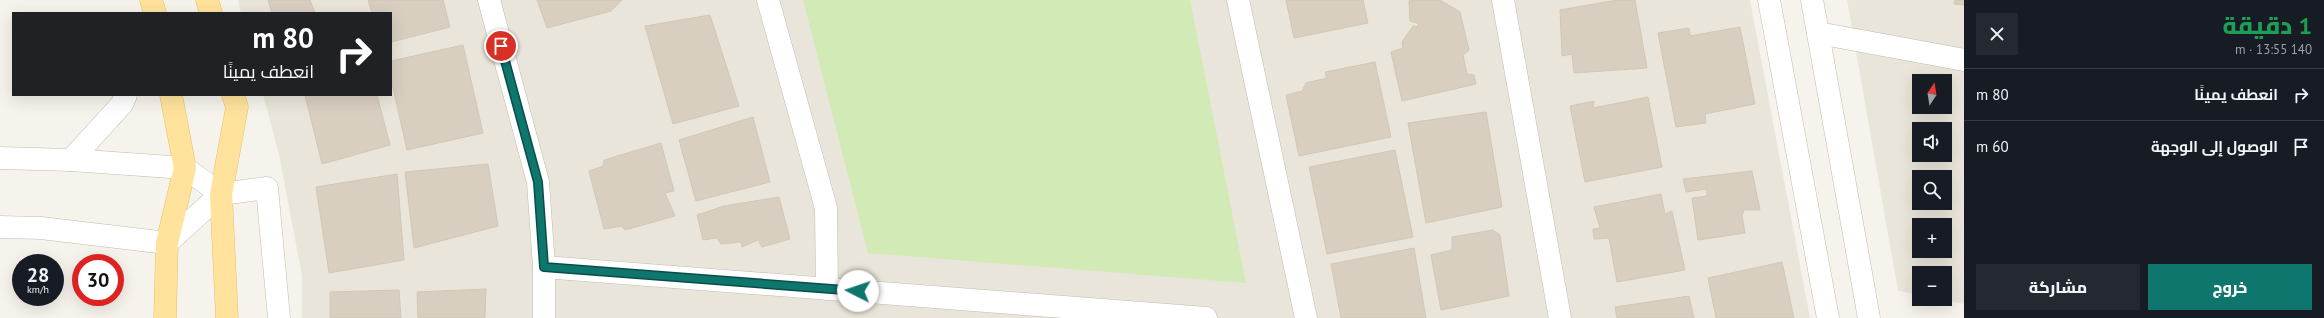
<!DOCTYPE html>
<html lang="ar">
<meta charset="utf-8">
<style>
body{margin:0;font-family:"PT Sans",Cairo,sans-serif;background:#242831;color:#f1f3f6;direction:rtl;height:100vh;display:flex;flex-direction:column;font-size:15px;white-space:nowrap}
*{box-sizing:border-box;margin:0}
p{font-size:13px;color:#9ea1a6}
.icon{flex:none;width:22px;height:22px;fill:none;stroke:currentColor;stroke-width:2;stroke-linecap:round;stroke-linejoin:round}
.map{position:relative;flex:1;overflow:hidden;direction:ltr}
.drawer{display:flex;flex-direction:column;background:#171b24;width:360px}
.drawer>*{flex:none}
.banner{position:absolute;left:12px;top:12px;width:380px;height:84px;border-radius:0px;box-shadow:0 4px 16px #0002;direction:rtl;background:#202124;color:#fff;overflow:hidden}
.needle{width:26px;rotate:12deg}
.buttons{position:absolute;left:1912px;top:74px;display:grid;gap:8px}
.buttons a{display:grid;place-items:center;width:40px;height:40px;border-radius:0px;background:#171b24;box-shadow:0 4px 16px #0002;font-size:20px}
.speed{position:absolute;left:12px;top:254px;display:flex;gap:8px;font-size:20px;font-weight:700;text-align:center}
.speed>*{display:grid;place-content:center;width:52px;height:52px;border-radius:50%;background:#171b24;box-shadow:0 4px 16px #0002;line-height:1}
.speed small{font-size:10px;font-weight:400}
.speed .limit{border:6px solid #d22;background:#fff;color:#111}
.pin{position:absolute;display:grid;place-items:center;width:34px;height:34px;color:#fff;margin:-17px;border:2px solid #fff;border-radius:50%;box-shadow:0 1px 4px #0007}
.me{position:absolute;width:44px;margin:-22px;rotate:274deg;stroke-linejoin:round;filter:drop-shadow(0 0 3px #0008)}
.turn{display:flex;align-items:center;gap:14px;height:84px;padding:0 12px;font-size:18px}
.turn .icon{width:52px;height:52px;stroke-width:2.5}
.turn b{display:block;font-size:28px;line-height:34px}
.round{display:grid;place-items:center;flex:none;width:42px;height:42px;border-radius:0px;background:#242831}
.overview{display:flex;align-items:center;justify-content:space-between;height:68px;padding:0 12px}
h1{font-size:24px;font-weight:800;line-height:30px;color:#1e9e55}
.primary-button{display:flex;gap:8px;margin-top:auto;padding:8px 12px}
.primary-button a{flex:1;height:46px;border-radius:0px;background:#0f766e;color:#fff;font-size:16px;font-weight:800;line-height:46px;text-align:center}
.primary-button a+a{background:#242831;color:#f1f3f6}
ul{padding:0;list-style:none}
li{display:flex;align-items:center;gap:12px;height:52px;padding:0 12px;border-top:1px solid #363941}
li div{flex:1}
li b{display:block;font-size:15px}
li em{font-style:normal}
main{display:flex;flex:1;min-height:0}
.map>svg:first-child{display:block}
.residential{fill:#eae5da;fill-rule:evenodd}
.green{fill:#d2eab5}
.building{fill:#d8cfc1;stroke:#d3c7b4}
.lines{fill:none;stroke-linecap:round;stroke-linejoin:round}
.minor-casing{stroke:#c2bbae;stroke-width:23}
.major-casing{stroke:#e6c16a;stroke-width:23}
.minor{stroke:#fff;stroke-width:22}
.major{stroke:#ffe39c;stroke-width:22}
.route-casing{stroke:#0a4d48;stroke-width:10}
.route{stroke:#0f766e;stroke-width:7}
</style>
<main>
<section class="drawer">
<div class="overview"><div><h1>1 دقيقة</h1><p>140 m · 13:55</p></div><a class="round"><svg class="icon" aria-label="close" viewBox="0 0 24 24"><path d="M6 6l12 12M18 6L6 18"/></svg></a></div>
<ul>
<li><svg class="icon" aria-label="right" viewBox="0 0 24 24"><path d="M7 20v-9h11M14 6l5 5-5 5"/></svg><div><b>انعطف يمينًا</b></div><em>80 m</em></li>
<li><svg class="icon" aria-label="arrive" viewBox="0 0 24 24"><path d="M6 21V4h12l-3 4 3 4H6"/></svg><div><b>الوصول إلى الوجهة</b></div><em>60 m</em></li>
</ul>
<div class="primary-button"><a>خروج</a><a>مشاركة</a></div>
</section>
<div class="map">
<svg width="1964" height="318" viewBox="0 0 1964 318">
<rect width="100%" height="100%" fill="#f6f3ec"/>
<g class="residential">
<path d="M238,0H1750L1810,318H302V276L279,154L263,95H391V13H241Z"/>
<path d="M1847,0H1964V304L1939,299H1945V273H1919V295L1898,291ZM1919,81H1945V107H1919ZM1919,129H1945V155H1919ZM1919,177H1945V203H1919ZM1919,225H1945V251H1919Z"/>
</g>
<path class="green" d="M803,0H1190L1246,283L868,253Z"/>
<g class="building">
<path d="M268,0H310L315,13H272Z"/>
<path d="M368,0H443L450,27L391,42V13H372Z"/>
<path d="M537,0H622L611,11L547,28Z"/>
<path d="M1286,0H1363L1368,23L1294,38Z"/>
<path d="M1413,0H1440L1460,12L1469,50L1463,55L1467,74L1474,75L1476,84L1402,101L1391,52L1403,48L1402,42L1413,26L1418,27V23L1410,21L1409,1Z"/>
<path d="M1617,0H1635L1647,68L1574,73L1572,54L1562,56L1560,10Z"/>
<path d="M1955,0H1964V5L1954,4Z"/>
<path d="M710,15L739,106L673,124L645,26Z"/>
<path d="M1740,27L1755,104L1705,114L1706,123L1676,127L1658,33L1689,28L1690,36Z"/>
<path d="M463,45L483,133L407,150L391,79V61Z"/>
<path d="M1375,62L1391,137L1299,156L1286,95L1302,91L1306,83L1327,78L1325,72Z"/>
<path d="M305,95H377L390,145L322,164Z"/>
<path d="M1648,97L1662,167L1585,182L1570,106L1594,101L1593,108Z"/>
<path d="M1486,112L1502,207L1426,223L1408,123Z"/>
<path d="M753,117L770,182L696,201L679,140Z"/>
<path d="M661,143L674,191L665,193L675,216L625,230L622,226L604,229L589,171L603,166L604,160Z"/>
<path d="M1395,150L1413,237L1327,254L1309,167Z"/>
<path d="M488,164L498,226L414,248L405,172Z"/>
<path d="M1752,171L1760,210H1744L1742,216L1745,233L1698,240L1692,198L1707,196V189L1686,192L1683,179Z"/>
<path d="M397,174L404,260L329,273L316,187Z"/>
<path d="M1661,194L1665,214L1672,211L1685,270L1617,282L1609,238L1594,239L1593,229L1600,228L1594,207Z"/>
<path d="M779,197L790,239L762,247L758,240L742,247L741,242L721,244L717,238L703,240L697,215L724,206Z"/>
<path d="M1493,230L1500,235L1509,296L1441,310L1431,255L1452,250V237Z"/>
<path d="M1414,248L1426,318H1341L1331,264Z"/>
<path d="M1782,262L1794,318H1716L1708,278Z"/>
<path d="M486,289L485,318H418L417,292Z"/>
<path d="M399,290L401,318H330V292Z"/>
<path d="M1689,296L1694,318H1617L1615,307Z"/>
</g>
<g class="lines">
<g class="minor-casing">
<g id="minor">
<path d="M489,0L538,182L544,267V318"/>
<path d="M768,0L826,208L827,289"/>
<path d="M1238,0L1306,318"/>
<path d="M1503,0L1560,318"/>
<path d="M1769,0L1828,318"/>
<path d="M1812,0L1869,318"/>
<path d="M1818,33L1964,60"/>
<path d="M0,158L71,160L185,168L221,194"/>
<path d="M71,160L122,104L126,95"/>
<path d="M0,227L41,228L167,243L221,194L267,188L279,318"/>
<path d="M544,267L1206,318"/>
</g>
</g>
<g class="major-casing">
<g id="major">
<path d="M151,0L155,13"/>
<path d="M207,0L211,13"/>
<path d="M165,318L167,243L185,168L171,95"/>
<path d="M227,318L221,194L237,107L233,95"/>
</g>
</g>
<use href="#minor" class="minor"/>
<use href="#major" class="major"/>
</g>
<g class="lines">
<g class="route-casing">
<path id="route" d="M501,46L538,182L544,267L858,291"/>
</g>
<use href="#route" class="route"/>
</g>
</svg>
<div class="buttons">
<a><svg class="needle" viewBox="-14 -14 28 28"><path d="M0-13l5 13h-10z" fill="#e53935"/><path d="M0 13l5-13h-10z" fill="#9ea1a6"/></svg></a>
<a><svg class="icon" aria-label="sound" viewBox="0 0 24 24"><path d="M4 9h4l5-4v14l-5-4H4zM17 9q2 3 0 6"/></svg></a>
<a><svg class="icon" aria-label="search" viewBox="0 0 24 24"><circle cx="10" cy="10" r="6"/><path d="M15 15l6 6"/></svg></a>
<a>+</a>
<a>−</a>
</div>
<div class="speed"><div>28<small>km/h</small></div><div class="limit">30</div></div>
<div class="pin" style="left:501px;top:46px;background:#d93025"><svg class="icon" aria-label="arrive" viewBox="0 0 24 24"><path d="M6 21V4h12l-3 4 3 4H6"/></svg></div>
<svg class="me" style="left:858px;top:291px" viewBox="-20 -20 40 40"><circle r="19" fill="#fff"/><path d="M0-13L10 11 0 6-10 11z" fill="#0f766e"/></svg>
<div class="banner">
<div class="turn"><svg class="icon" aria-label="right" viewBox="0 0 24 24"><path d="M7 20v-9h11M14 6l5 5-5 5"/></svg><div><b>80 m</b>انعطف يمينًا</div></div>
</div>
</div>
</main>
